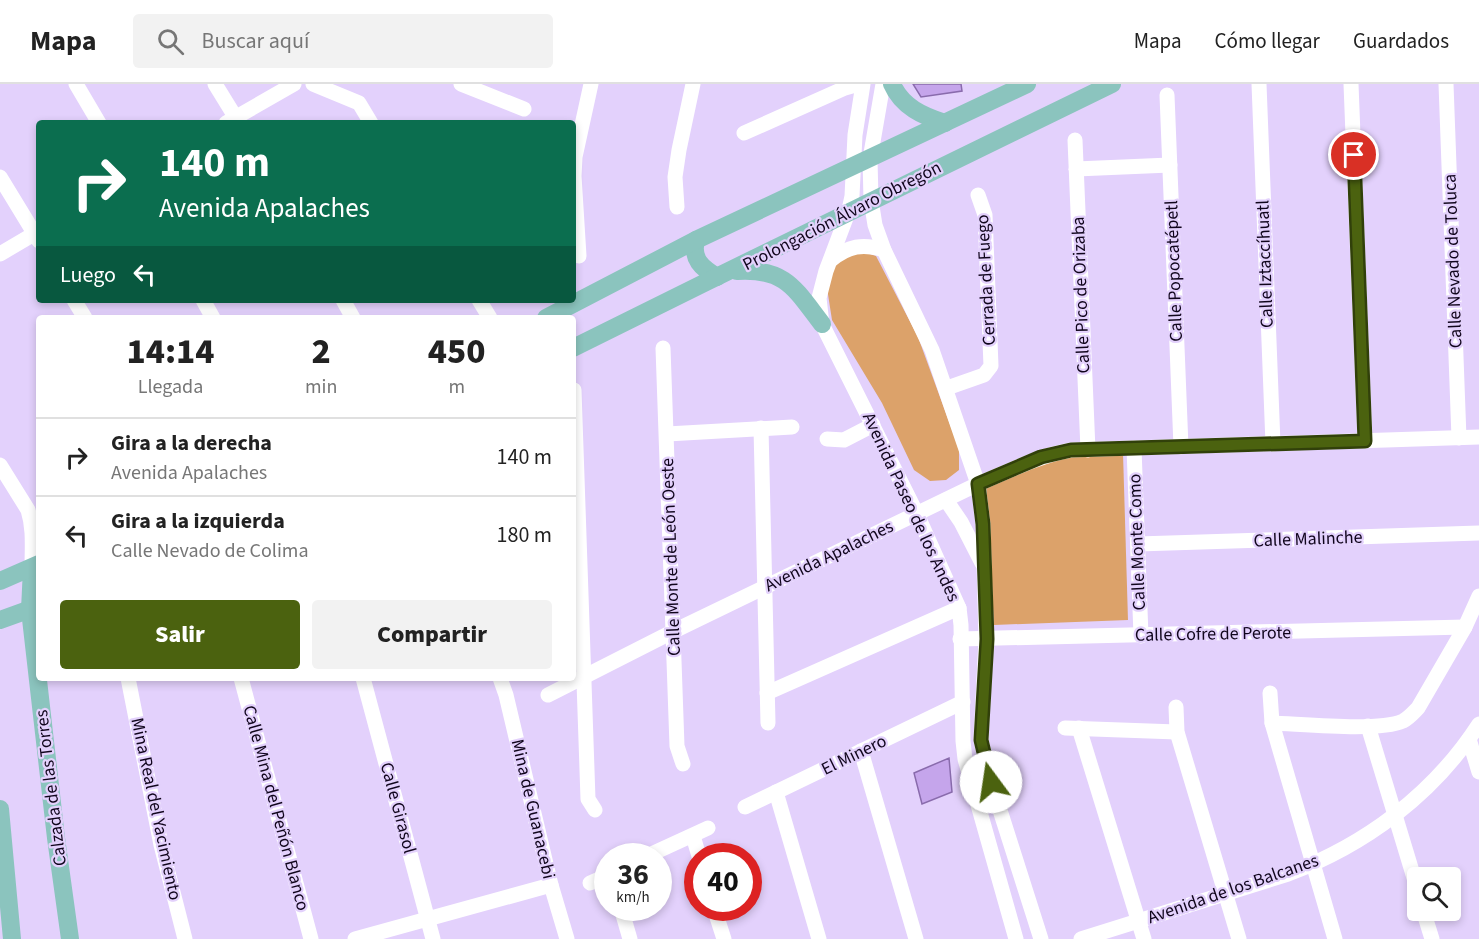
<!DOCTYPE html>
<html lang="es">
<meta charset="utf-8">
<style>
body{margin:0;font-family:"Source Sans 3",sans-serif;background:#f2f2f2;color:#222;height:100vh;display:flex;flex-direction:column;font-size:22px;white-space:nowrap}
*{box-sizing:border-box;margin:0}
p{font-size:20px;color:#767676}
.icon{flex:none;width:33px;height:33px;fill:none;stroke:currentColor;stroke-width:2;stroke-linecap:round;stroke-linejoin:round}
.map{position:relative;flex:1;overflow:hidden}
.details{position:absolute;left:36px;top:231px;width:540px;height:366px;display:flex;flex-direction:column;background:#fff;border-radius:6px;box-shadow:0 3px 9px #0003}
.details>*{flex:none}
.guide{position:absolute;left:36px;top:36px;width:540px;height:183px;border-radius:6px;box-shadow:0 3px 9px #0003;background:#0b6e4f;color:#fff;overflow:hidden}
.buttons{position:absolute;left:1407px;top:783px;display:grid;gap:12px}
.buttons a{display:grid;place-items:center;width:54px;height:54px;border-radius:6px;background:#fff;box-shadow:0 3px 9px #0003;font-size:30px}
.speed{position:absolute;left:594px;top:759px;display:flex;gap:12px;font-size:30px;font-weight:700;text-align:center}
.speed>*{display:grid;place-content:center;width:78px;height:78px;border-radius:50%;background:#fff;box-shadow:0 3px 9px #0003;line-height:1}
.speed small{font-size:15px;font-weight:400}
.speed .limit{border:9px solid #d22;background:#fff;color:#111}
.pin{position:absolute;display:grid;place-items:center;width:51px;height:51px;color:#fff;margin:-26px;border:3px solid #fff;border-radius:50%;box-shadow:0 2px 6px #0007}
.me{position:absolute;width:66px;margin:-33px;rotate:346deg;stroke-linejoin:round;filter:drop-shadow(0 0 4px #0008)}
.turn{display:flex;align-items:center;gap:21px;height:126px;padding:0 24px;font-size:27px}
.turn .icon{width:78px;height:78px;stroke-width:2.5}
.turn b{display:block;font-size:42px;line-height:51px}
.then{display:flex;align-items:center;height:57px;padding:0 24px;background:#0003;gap:12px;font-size:22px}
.eta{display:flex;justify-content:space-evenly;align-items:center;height:102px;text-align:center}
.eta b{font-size:36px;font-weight:800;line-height:42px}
.primary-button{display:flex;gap:12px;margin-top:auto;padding:12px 24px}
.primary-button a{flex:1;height:69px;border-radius:6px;background:#4b620f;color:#fff;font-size:24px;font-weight:800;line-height:69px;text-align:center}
.primary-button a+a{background:#f2f2f2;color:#222}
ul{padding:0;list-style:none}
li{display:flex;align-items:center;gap:18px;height:78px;padding:0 24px;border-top:2px solid #e0e0e0}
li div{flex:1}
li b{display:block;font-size:22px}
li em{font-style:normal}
header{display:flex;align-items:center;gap:36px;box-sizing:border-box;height:84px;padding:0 30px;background:#fff;border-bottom:2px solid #e0e0e0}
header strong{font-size:28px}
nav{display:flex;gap:33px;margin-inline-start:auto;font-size:21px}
.search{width:420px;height:54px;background:#f2f2f2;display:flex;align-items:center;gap:15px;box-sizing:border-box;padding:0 21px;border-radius:6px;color:#767676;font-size:22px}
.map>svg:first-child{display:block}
.green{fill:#dca26a}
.building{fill:#c5a5eb;stroke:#896bac;stroke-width:1.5}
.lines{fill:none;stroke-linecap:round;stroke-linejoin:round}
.minor{stroke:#fff;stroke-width:15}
.major{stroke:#8bc4be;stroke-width:18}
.route-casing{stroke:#31400a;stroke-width:15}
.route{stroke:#4b620f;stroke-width:10}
.labels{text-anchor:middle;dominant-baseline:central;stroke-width:4.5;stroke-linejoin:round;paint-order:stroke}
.street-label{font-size:18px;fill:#10051c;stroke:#e3d1fc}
</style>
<header>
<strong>Mapa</strong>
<div class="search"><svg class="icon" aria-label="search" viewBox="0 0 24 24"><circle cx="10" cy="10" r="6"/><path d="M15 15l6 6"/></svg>Buscar aquí</div>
<nav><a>Mapa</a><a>Cómo llegar</a><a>Guardados</a></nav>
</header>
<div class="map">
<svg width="1479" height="855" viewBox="0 0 1479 855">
<rect width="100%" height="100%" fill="#e3d1fc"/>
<g class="green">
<path d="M863,168L876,172L918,253L959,365V386L946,396L930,397L914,386L882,319L832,236L827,204L837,176Z"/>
<path d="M1123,369L1128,536L994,541L986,401L1054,373Z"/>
</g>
<g class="building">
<path d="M913,0H961L962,7L921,13Z"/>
<path d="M949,674L952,708L922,720L914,689Z"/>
</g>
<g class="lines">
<g class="minor">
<path d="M76,0L99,39"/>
<path d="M215,0L239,39"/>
<path d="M313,0L359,19L371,39"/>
<path d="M461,0L524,25"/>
<path d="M863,0L855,51L852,112L849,126L826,187L819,214L822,240L917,430L959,524L961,541L963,657L965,675L1016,855"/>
<path d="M883,0L870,75L871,116L875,141L884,166L932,266L978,400L983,440L986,555L981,656L991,698L1041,855"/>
<path d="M1259,0L1273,360"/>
<path d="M1351,0L1365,357"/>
<path d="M1446,0L1459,354"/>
<path d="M1167,11L1181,363"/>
<path d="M226,39L294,0"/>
<path d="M744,49L845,4L859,0"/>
<path d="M1075,56L1088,366"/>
<path d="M1076,85L1170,81"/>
<path d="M0,93L39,157"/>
<path d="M677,123L675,93L679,66L693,0"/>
<path d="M0,170L39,147"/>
<path d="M579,172L574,92L575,73L591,0"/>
<path d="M831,176C848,162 863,159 884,166"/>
<path d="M74,216L85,234"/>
<path d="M203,216L213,234"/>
<path d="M343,216L353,234"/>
<path d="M479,216L490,234"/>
<path d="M663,264L677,662L683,680"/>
<path d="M947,304L984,291L991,282L985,131L978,111"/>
<path d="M574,306L588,715L595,726"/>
<path d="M761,344L768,639"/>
<path d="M667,350L792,343"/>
<path d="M827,355L844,356L873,341"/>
<path d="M1134,364L1141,552"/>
<path d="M0,381L28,426C34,445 32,464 32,484"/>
<path d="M946,416L961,438L982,479"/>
<path d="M1138,460L1479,449"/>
<path d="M960,555L1465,543"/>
<path d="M128,594L161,761L185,855"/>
<path d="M241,594L311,855"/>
<path d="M363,594L433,855"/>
<path d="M500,594L506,611L551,801L567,855"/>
<path d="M767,609L959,524"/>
<path d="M1270,609L1272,639L1335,855"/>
<path d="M548,611L674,547L978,400C1009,387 1038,372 1071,366L1479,353"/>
<path d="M1176,623L1177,648L1239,855"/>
<path d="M1272,639C1302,640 1379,648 1403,637C1409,634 1413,629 1418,624L1465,543L1479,512"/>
<path d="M1368,642L1418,807"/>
<path d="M1065,644L1177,648"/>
<path d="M1079,644L1144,855"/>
<path d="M1469,655L1479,688"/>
<path d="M861,667L916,855"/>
<path d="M776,708L819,855"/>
<path d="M745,723L963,618"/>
<path d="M693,752L699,772"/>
<path d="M647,772L708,744"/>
<path d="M590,799L608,791"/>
<path d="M621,824L630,855"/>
<path d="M714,824L724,855"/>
<path d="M1423,826L1432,855"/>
<path d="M355,855L551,801"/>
<path d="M1081,855L1288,790C1365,761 1433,711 1479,640"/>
</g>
<g class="major">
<path d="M892,0C902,23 923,32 945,39"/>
<path d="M696,156C691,175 702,184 717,193"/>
<path d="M737,187C786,184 795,205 822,240"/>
<path d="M546,234L696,156L1027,0"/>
<path d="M573,264C752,175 931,87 1112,0"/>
<path d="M32,484L30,526L56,754L70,855"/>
<path d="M0,497L39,480"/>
<path d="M0,536L39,522"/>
<path d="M0,725L12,855"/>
</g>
</g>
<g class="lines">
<g class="route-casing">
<path id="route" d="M991,698L981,656L987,555L983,440L978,400L1041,373L1071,366L1365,357L1354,71"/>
</g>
<use href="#route" class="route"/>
</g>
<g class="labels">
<g class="street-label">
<text transform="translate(842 132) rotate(-27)">Prolongación Álvaro Obregón</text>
<text transform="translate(1453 177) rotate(-92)">Calle Nevado de Toluca</text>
<text transform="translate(1265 180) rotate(-92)">Calle Iztaccíhuatl</text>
<text transform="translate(1174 187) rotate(-92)">Calle Popocatépetl</text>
<text transform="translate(986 196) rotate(-93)">Cerrada de Fuego</text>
<text transform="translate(1081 211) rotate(-92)">Calle Pico de Orizaba</text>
<text transform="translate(911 423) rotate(65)">Avenida Paseo de los Andes</text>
<text transform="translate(1308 455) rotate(-2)">Calle Malinche</text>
<text transform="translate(1137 458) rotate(-92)">Calle Monte Como</text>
<text transform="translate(829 472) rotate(-26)">Avenida Apalaches</text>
<text transform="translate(671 473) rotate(-92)">Calle Monte de León Oeste</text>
<text transform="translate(1213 550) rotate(-1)">Calle Cofre de Perote</text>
<text transform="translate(854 671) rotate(-26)">El Minero</text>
<text transform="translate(51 704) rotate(-97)">Calzada de las Torres</text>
<text transform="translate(276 724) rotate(75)">Calle Mina del Peñón Blanco</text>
<text transform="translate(398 724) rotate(75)">Calle Girasol</text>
<text transform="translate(156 725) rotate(78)">Mina Real del Yacimiento</text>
<text transform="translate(533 725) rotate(77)">Mina de Guanacebi</text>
<text transform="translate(1233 805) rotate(-19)">Avenida de los Balcanes</text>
</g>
</g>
</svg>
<div class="buttons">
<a><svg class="icon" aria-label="search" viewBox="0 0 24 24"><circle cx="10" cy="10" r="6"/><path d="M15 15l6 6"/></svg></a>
</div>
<div class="speed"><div>36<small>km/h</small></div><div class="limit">40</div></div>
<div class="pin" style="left:1354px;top:71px;background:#d93025"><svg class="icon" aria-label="arrive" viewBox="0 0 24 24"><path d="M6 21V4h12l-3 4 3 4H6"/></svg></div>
<svg class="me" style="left:991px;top:698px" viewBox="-20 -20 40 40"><circle r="19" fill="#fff"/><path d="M0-13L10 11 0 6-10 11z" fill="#4b620f"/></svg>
<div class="guide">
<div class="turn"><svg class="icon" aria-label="right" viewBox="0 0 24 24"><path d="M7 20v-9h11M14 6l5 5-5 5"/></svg><div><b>140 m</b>Avenida Apalaches</div></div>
<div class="then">Luego<svg class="icon" aria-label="left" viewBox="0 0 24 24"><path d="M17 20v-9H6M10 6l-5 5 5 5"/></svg></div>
</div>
<section class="details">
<div class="eta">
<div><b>14:14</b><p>Llegada</p></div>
<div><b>2</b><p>min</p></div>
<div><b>450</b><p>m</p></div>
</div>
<ul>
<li><svg class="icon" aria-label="right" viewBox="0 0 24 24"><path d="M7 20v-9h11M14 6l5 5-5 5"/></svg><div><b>Gira a la derecha</b><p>Avenida Apalaches</p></div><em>140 m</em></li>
<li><svg class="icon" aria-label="left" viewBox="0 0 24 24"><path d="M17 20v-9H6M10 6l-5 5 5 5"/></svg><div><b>Gira a la izquierda</b><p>Calle Nevado de Colima</p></div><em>180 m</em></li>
</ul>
<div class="primary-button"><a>Salir</a><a>Compartir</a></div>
</section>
</div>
